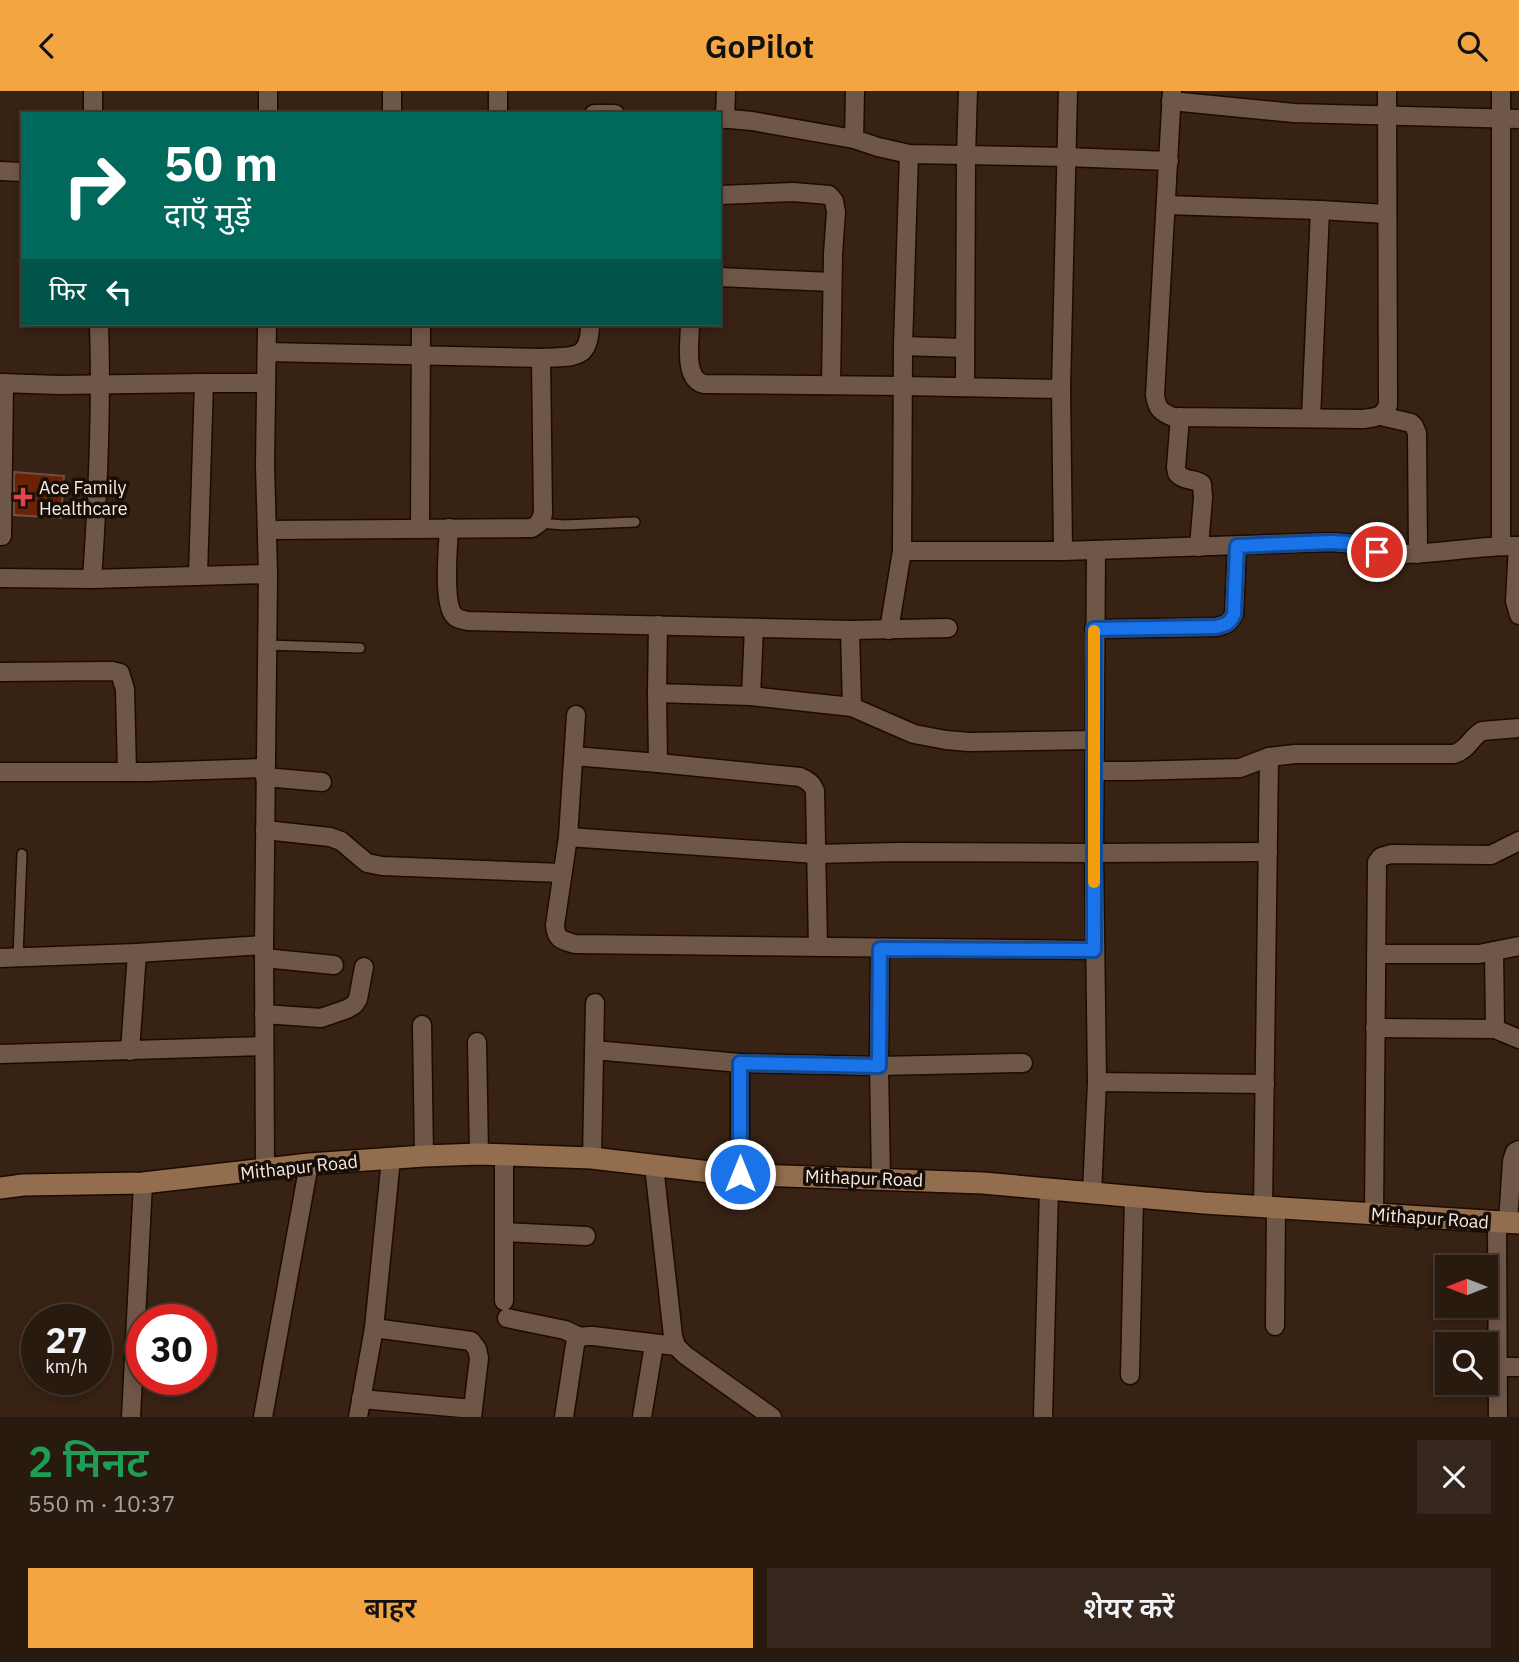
<!DOCTYPE html>
<html lang="hi">
<meta charset="utf-8">
<style>
body{margin:0;font-family:"IBM Plex Sans","Noto Sans Devanagari",sans-serif;background:#35271d;color:#f1f3f6;height:100vh;display:flex;flex-direction:column;font-size:26px;white-space:nowrap}
*{box-sizing:border-box;margin:0}
p{font-size:23px;color:#a5a19e}
.icon{flex:none;width:38px;height:38px;fill:none;stroke:currentColor;stroke-width:2;stroke-linecap:round;stroke-linejoin:round}
.map{position:relative;height:1326px;overflow:hidden}
.drawer{display:flex;flex-direction:column;background:#291a0f;flex:1}
.drawer>*{flex:none}
.top-card{position:absolute;left:21px;top:21px;width:700px;height:214px;border-radius:0px;box-shadow:0 4px 10px #0003,0 0 0 2px #45382f;background:#00695c;color:#fff;overflow:hidden}
.needle{width:46px;rotate:270deg}
.tools{position:absolute;left:1435px;top:1164px;display:grid;gap:14px}
.tools a{display:grid;place-items:center;width:63px;height:63px;border-radius:0px;background:#291a0f;box-shadow:0 4px 10px #0003,0 0 0 2px #45382f;font-size:35px}
.speed{position:absolute;left:21px;top:1213px;display:flex;gap:14px;font-size:35px;font-weight:700;text-align:center}
.speed>*{display:grid;place-content:center;width:91px;height:91px;border-radius:50%;background:#291a0f;box-shadow:0 4px 10px #0003,0 0 0 2px #45382f;line-height:1}
.speed small{font-size:18px;font-weight:400}
.speed .limit{border:10px solid #d22;background:#fff;color:#111}
.pin{position:absolute;display:grid;place-items:center;width:60px;height:60px;color:#fff;margin:-30px;border:4px solid #fff;border-radius:50%;box-shadow:0 2px 7px #0007}
.me{position:absolute;width:77px;margin:-38px;rotate:0deg;stroke-linejoin:round;filter:drop-shadow(0 0 5px #0008)}
.turn{display:flex;align-items:center;gap:24px;height:147px;padding:0 28px;font-size:32px}
.turn .icon{width:91px;height:91px;stroke-width:2.5}
.turn b{display:block;font-size:49px;line-height:60px}
.then{display:flex;align-items:center;height:66px;padding:0 28px;background:#0003;gap:14px;font-size:26px}
.round{display:grid;place-items:center;flex:none;width:74px;height:74px;border-radius:0px;background:#35271d}
.summary{display:flex;align-items:center;justify-content:space-between;height:119px;padding:0 28px}
h1{font-size:42px;font-weight:600;line-height:52px;color:#1e9e55}
.cta{display:flex;gap:14px;margin-top:auto;padding:14px 28px}
.cta a{flex:1;height:80px;border-radius:0px;background:#f2a541;color:#111;font-size:28px;font-weight:600;line-height:80px;text-align:center}
.cta a+a{background:#35271d;color:#f1f3f6}
header{display:flex;justify-content:space-between;align-items:center;height:91px;padding:0 28px;background:#f2a541;color:#111;font-size:32px;font-weight:600}
.map>svg:first-child{display:block}
.building{fill:#692203;stroke:#6b5046;stroke-width:2}
.lines{fill:none;stroke-linecap:round;stroke-linejoin:round}
.lane-casing{stroke:#1d0a01;stroke-width:12}
.street-casing{stroke:#1d0a01;stroke-width:21}
.secondary-casing{stroke:#1d0a01;stroke-width:24}
.lane{stroke:#6f5748;stroke-width:9}
.street{stroke:#6f5748;stroke-width:18}
.secondary{stroke:#936e4e;stroke-width:21}
.route-casing{stroke:#114b97;stroke-width:18}
.route{stroke:#1a73e8;stroke-width:12}
.slow{stroke:#f59e0b;stroke-width:12}
.health-dot{fill:#e0444e;stroke:#170e08;stroke-width:2.5}
.labels{text-anchor:middle;dominant-baseline:central;stroke-width:7;stroke-linejoin:round;paint-order:stroke}
.poi-label{font-size:18px;fill:#f8eae1;stroke:#170e08;text-anchor:start}
.street-label{font-size:18px;fill:#f8eae1;stroke:#170e08}
</style>
<header><svg class="icon" aria-label="back" viewBox="0 0 24 24"><path d="M15 5l-7 7 7 7"/></svg>GoPilot<svg class="icon" aria-label="search" viewBox="0 0 24 24"><circle cx="10" cy="10" r="6"/><path d="M15 15l6 6"/></svg></header>
<div class="map">
<svg width="1519" height="1326" viewBox="0 0 1519 1326">
<rect width="100%" height="100%" fill="#372214"/>
<path class="building" d="M14,381L64,385L61,427L14,424Z"/>
<g class="lines">
<g class="lane-casing">
<g id="lane">
<path d="M539,432L564,434L635,431"/>
<path d="M267,554L360,557"/>
<path d="M18,866L22,763"/>
</g>
</g>
<g class="street-casing">
<g id="street">
<path d="M498,0V23"/>
<path d="M1172,0L1155,304C1157,318 1161,321 1173,326L1363,328C1375,326 1383,327 1388,314L1387,0"/>
<path d="M1501,0V454"/>
<path d="M93,2V23"/>
<path d="M1171,10L1294,22L1519,28"/>
<path d="M268,23V0"/>
<path d="M392,23V2"/>
<path d="M594,23H615"/>
<path d="M719,27L752,30L854,48L878,56L909,63L1066,66L1169,70"/>
<path d="M725,28L726,0"/>
<path d="M854,48L855,0"/>
<path d="M0,80L23,81"/>
<path d="M719,104L793,101L829,104L834,110L836,121L833,163L831,294"/>
<path d="M1166,114L1320,119L1387,123"/>
<path d="M719,186L832,191"/>
<path d="M690,233C690,250 683,288 704,293L903,295L1061,298"/>
<path d="M903,255L965,257"/>
<path d="M267,261L541,267C572,265 590,271 590,233"/>
<path d="M0,292L59,294L204,292H266"/>
<path d="M965,296L966,65L968,0"/>
<path d="M1381,325L1411,332L1414,335L1417,342L1418,463"/>
<path d="M1180,326L1176,376L1177,382C1184,391 1195,387 1202,393L1203,407L1199,456"/>
<path d="M1311,327L1320,119"/>
<path d="M420,437L421,233"/>
<path d="M449,437C448,456 443,509 453,523C456,528 463,529 468,530L850,539L948,537"/>
<path d="M267,439L532,437L539,432L543,423L541,267"/>
<path d="M2,445L4,292"/>
<path d="M1518,455L1515,510L1519,524"/>
<path d="M902,460H1063L1331,451C1341,452 1349,452 1358,454C1371,458 1381,463 1395,463C1436,464 1477,454 1519,455"/>
<path d="M1063,460L1061,298L1068,0"/>
<path d="M198,484L204,292"/>
<path d="M0,487L92,488L268,483"/>
<path d="M92,488C98,403 102,318 99,233"/>
<path d="M658,534L657,602L751,605L852,616L914,643L946,649L969,651L1094,649"/>
<path d="M1094,538L1216,536C1225,534 1230,532 1234,523L1237,455"/>
<path d="M850,539L852,616"/>
<path d="M889,539L902,460L903,255L909,63"/>
<path d="M0,581L112,580L120,582L125,598L127,681"/>
<path d="M657,602L658,672"/>
<path d="M751,605L754,537"/>
<path d="M576,624L568,746L555,834C556,849 562,849 575,853L1094,859"/>
<path d="M574,665L658,672L800,686C807,689 812,692 815,700L818,856"/>
<path d="M1095,680H1132L1240,677L1269,666L1295,663H1454C1469,658 1470,647 1482,640L1519,637"/>
<path d="M0,681H148L265,677"/>
<path d="M265,686L322,691"/>
<path d="M265,739L330,746L341,750L367,772L382,775L562,782"/>
<path d="M568,746L816,763L898,761L1094,762L1268,761"/>
<path d="M880,857L879,975L881,1087"/>
<path d="M1376,863H1479L1519,855"/>
<path d="M0,867L137,862L264,854"/>
<path d="M264,867L334,874"/>
<path d="M264,923L321,927L347,918L354,914L358,908L364,876"/>
<path d="M422,934L424,1065"/>
<path d="M1375,937L1495,938L1494,860"/>
<path d="M1495,938L1519,948"/>
<path d="M477,951L479,1063"/>
<path d="M594,959L740,972V1083"/>
<path d="M130,960L137,862"/>
<path d="M0,963L264,955"/>
<path d="M740,972L879,975L1023,972"/>
<path d="M1097,991L1265,993"/>
<path d="M504,1064V1210"/>
<path d="M592,1067L595,912"/>
<path d="M654,1075L673,1245L676,1255L685,1264L772,1326"/>
<path d="M265,1079L264,854L268,483L265,374L267,233"/>
<path d="M1092,1102L1097,991L1094,762L1096,459"/>
<path d="M1263,1116L1269,666"/>
<path d="M1374,1123L1377,771L1381,766L1391,763L1491,764L1519,750"/>
<path d="M1497,1131L1498,1326"/>
<path d="M1508,1131L1512,1070L1515,1061L1519,1059"/>
<path d="M504,1141L586,1145"/>
<path d="M507,1227L565,1239L580,1246"/>
<path d="M1275,1235L1276,1117"/>
<path d="M374,1237L471,1250L477,1258L479,1267L472,1326"/>
<path d="M1498,1276H1519"/>
<path d="M1130,1284L1134,1106"/>
<path d="M361,1308L473,1318"/>
<path d="M131,1326L143,1092"/>
<path d="M263,1326L309,1073"/>
<path d="M358,1326L374,1237L391,1068"/>
<path d="M564,1326L575,1254C578,1244 584,1245 593,1245L676,1255"/>
<path d="M642,1326L654,1254"/>
<path d="M1043,1326L1049,1098"/>
</g>
</g>
<g class="secondary-casing">
<path id="secondary" d="M0,1097L23,1094L143,1092L309,1073L424,1065L479,1063L592,1067L727,1083L983,1092L1204,1112L1519,1132"/>
</g>
<use href="#lane" class="lane"/>
<use href="#street" class="street"/>
<use href="#secondary" class="secondary"/>
</g>
<g class="lines">
<g class="route-casing">
<path id="route" d="M740,1083V972L879,975L880,858L1094,859V538L1216,536C1225,534 1230,533 1234,523L1237,455L1331,451L1348,452L1377,461"/>
</g>
<use href="#route" class="route"/>
<path class="slow" d="M1094,791V540"/>
</g>
<path class="health-dot" d="M19.5 395.5h7v7h7v7h-7v7h-7v-7h-7v-7h7z"/>
<g class="labels">
<g class="poi-label">
<text x="39" y="396">Ace Family<tspan x="39" dy="21">Healthcare</tspan></text>
</g>
<g class="street-label">
<text transform="translate(299 1076) rotate(-6)">Mithapur Road</text>
<text transform="translate(864 1087) rotate(2)">Mithapur Road</text>
<text transform="translate(1430 1127) rotate(4)">Mithapur Road</text>
</g>
</g>
</svg>
<div class="tools">
<a><svg class="needle" viewBox="-14 -14 28 28"><path d="M0-13l5 13h-10z" fill="#e53935"/><path d="M0 13l5-13h-10z" fill="#a5a19e"/></svg></a>
<a><svg class="icon" aria-label="search" viewBox="0 0 24 24"><circle cx="10" cy="10" r="6"/><path d="M15 15l6 6"/></svg></a>
</div>
<div class="speed"><div>27<small>km/h</small></div><div class="limit">30</div></div>
<div class="pin" style="left:1377px;top:461px;background:#d93025"><svg class="icon" aria-label="arrive" viewBox="0 0 24 24"><path d="M6 21V4h12l-3 4 3 4H6"/></svg></div>
<svg class="me" style="left:740px;top:1083px" viewBox="-20 -20 40 40"><circle r="17" fill="#1a73e8" stroke="#fff" stroke-width="3"/><path d="M0-11L8 9 0 5-8 9z" fill="#fff"/></svg>
<div class="top-card">
<div class="turn"><svg class="icon" aria-label="right" viewBox="0 0 24 24"><path d="M7 20v-9h11M14 6l5 5-5 5"/></svg><div><b>50 m</b>दाएँ मुड़ें</div></div>
<div class="then">फिर<svg class="icon" aria-label="left" viewBox="0 0 24 24"><path d="M17 20v-9H6M10 6l-5 5 5 5"/></svg></div>
</div>
</div>
<section class="drawer">
<div class="summary"><div><h1>2 मिनट</h1><p>550 m · 10:37</p></div><a class="round"><svg class="icon" aria-label="close" viewBox="0 0 24 24"><path d="M6 6l12 12M18 6L6 18"/></svg></a></div>
<div class="cta"><a>बाहर</a><a>शेयर करें</a></div>
</section>
